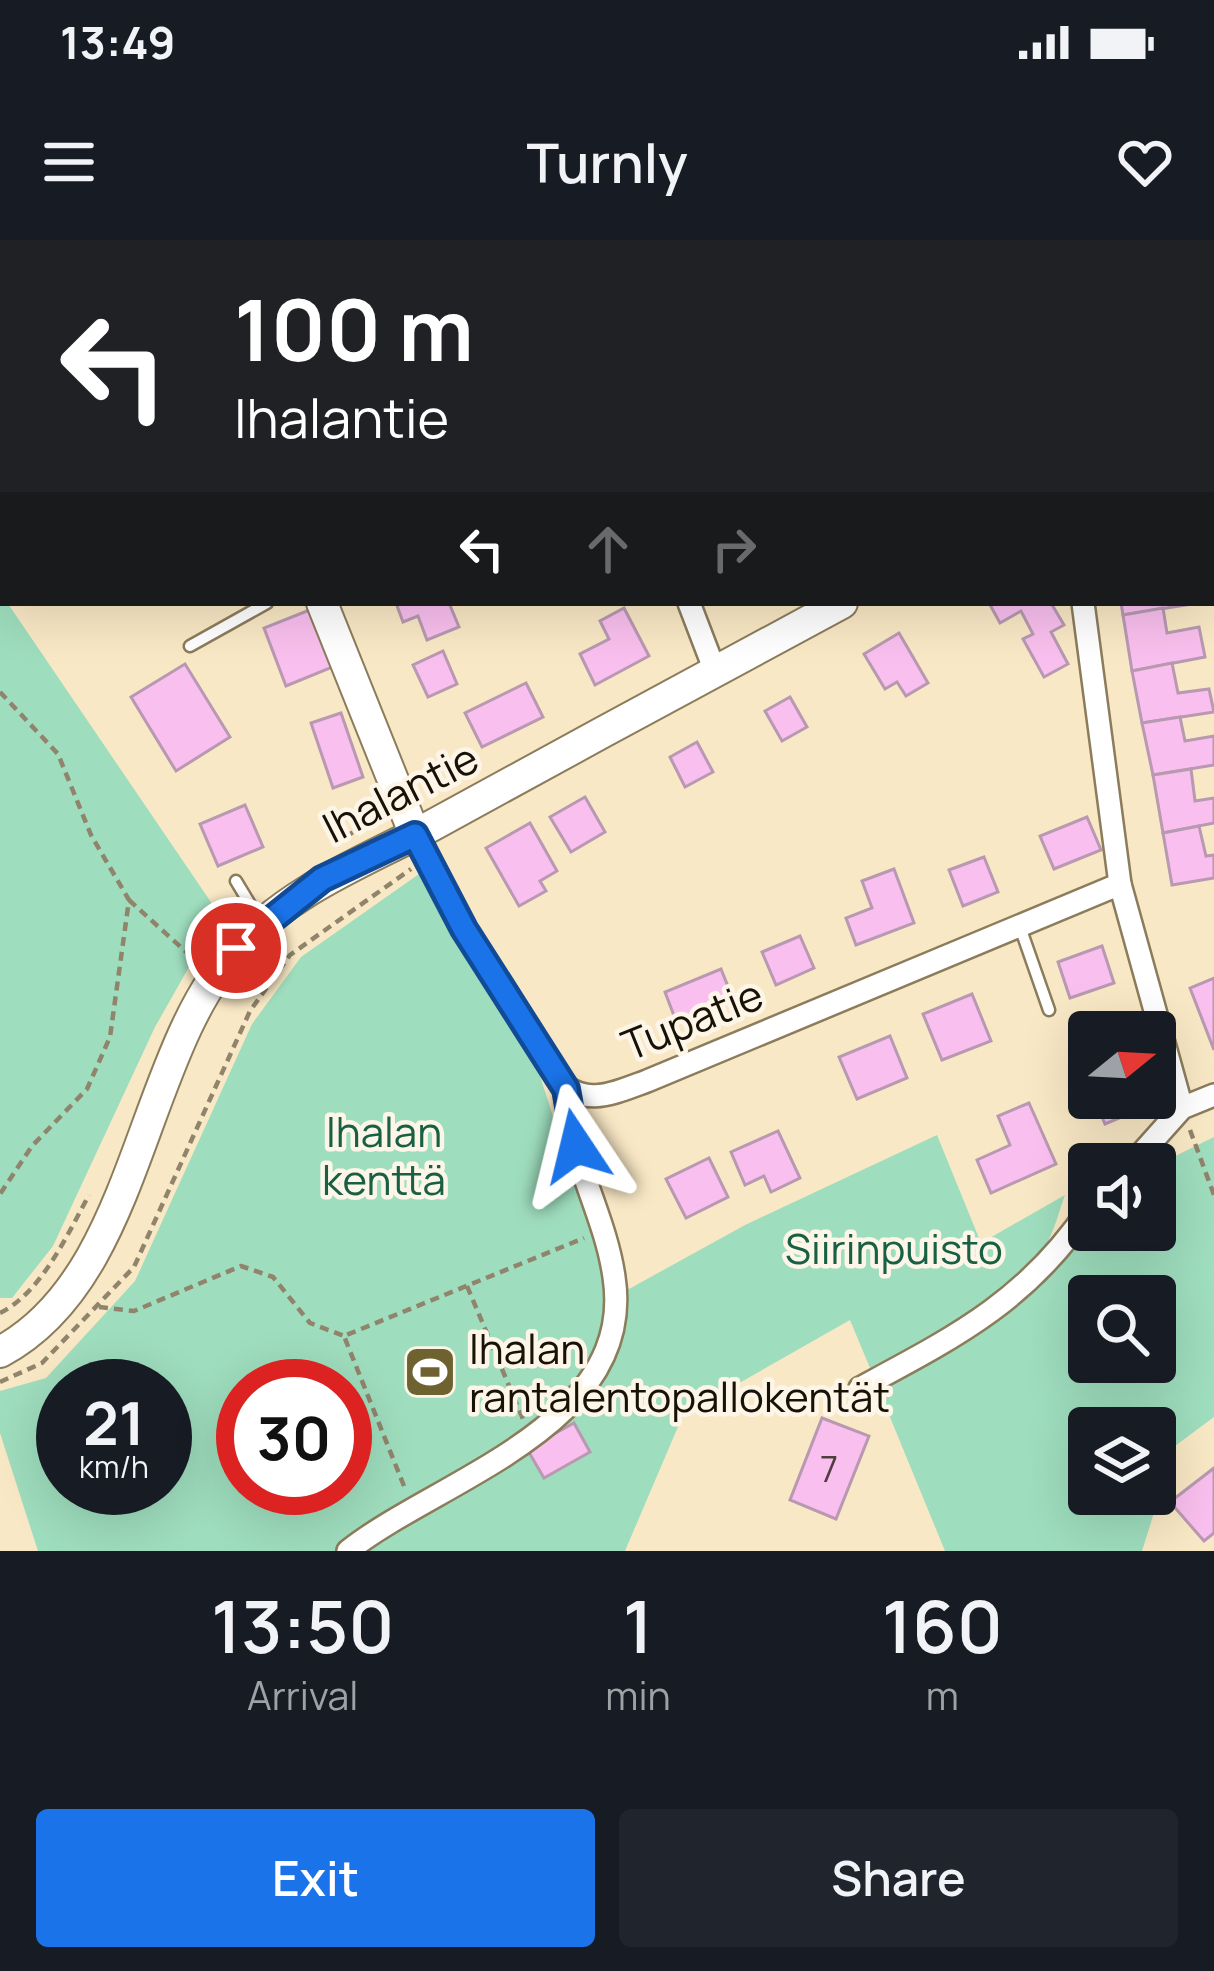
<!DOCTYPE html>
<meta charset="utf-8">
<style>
body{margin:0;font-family:Manrope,sans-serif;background:#20242c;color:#f1f3f6;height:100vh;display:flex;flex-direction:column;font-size:45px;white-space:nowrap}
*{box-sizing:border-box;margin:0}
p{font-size:39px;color:#9ea1a6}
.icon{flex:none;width:66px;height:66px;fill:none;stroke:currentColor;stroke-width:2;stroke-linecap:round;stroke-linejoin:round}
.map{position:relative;height:1311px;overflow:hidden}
.sheet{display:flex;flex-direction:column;background:#171b24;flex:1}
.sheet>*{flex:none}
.top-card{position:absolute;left:0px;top:0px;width:1215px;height:366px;box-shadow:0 12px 48px #0002;background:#202124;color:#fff;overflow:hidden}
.needle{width:78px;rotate:72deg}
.fabs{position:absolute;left:1068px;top:771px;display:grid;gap:24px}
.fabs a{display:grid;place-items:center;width:108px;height:108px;border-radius:12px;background:#171b24;box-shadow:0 12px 48px #0002;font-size:60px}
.speed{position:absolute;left:36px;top:1119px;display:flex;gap:24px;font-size:60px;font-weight:700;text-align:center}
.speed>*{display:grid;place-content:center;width:156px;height:156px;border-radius:50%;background:#171b24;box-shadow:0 12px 48px #0002;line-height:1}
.speed small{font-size:30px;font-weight:400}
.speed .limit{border:18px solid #d22;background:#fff;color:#111}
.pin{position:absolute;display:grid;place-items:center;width:102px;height:102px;color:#fff;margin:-51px;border:6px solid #fff;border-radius:50%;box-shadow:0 3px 12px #0007}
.me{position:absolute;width:132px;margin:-66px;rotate:350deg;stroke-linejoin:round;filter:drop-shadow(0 0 9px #0008)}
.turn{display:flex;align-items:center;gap:42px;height:252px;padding:0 36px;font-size:54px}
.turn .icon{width:156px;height:156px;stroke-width:2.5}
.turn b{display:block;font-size:84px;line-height:102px}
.lanes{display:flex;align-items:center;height:114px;padding:0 36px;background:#0003;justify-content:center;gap:60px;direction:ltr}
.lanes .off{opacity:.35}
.eta{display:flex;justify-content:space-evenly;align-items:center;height:204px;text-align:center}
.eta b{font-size:72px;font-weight:600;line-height:84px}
.cta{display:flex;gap:24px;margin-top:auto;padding:24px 36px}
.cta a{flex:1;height:138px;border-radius:12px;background:#1a73e8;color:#fff;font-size:48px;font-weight:600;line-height:138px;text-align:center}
.cta a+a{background:#20242c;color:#f1f3f6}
.status{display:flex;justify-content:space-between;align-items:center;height:84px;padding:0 60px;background:#171b24;direction:ltr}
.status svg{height:33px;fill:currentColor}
header{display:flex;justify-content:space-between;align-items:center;height:156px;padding:0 36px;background:#171b24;font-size:54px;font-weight:600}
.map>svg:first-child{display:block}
.green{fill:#9eddbd;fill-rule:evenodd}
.building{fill:#f9bfee;stroke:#b899b1;stroke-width:3}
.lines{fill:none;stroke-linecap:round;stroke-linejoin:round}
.lane-casing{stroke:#8b7c5c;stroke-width:15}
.street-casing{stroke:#8b7c5c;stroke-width:26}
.secondary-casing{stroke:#8b7c5c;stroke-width:34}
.path{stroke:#90846c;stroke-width:4.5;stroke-dasharray:9 6;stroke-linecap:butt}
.lane{stroke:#fff;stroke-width:10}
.street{stroke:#fff;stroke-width:21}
.secondary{stroke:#fff;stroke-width:30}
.route-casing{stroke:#114b97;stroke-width:30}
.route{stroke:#1a73e8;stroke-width:21}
.labels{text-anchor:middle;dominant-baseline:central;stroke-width:9;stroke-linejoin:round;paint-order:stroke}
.number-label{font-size:36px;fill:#503d40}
.street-label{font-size:42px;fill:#181206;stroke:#fdf6e8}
.park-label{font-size:42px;fill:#186043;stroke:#fdf6e8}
.poi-label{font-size:42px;fill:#181206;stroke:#fdf6e8;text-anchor:start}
</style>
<div class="status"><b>13:49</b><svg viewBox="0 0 49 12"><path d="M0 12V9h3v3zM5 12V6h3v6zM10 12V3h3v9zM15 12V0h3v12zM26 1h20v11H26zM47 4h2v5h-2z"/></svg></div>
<header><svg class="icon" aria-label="menu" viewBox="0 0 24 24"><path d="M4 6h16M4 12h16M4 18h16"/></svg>Turnly<svg class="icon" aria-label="heart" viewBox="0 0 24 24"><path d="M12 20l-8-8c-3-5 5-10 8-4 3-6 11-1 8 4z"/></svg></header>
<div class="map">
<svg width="1214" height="1311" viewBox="0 0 1214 1311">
<rect width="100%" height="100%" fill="#f9e8c5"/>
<g class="green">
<path d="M0,352L219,674L155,787L53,1006L12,1058H0Z"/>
<path d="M419,634L447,685L531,808L604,1035L629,1049L745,985L937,895L981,1003L1065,955C1059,971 1054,992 1045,1007C1008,1065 928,1098 870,1128L850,1080L683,1175L625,1311H38L0,1193V1151L46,1138L135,1041L252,784L301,717ZM63,1146H165V1248H63ZM243,1146H345V1248H243Z"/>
<path d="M1214,897V1177L1175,1206L1142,1311H945L878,1148C963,1103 1031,1069 1089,989L1155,990V926ZM1089,1056H1155V1122H1089ZM1089,1188H1155V1254H1089Z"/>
</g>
<g class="building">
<path d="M396,363H449L459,387L427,400L418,376L403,382Z"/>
<path d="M989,363H1051L1064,385L1051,392L1068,424L1044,437L1023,399L1033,394L1021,371L1000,383Z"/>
<path d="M1121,363H1198L1123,375Z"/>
<path d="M624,368L649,416L595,445L580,414L609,399L600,381Z"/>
<path d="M1163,368L1167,393L1199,387L1205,417L1132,431L1123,375Z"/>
<path d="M312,369L335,426L286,446L264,388Z"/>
<path d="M899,393L928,443L906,456L897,442L885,449L864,414Z"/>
<path d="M443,411L457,444L428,457L413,425Z"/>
<path d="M1172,423L1178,453L1209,449L1214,472L1142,483L1132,431Z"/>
<path d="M185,424L230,497L176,531L131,457Z"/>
<path d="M526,443L543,477L482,507L465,473Z"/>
<path d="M790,457L807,487L782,501L765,471Z"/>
<path d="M341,473L363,537L333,548L311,483Z"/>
<path d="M1180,477L1185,501L1214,496V525L1153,535L1142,483Z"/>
<path d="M697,502L713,532L685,547L670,517Z"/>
<path d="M1191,529L1195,561L1214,558V583L1163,593L1153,535Z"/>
<path d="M585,557L605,592L571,612L550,577Z"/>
<path d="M245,565L263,607L218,626L200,584Z"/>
<path d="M1087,577L1101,610L1054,629L1040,596Z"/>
<path d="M530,583L557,631L540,641L546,651L519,666L486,608Z"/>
<path d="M1199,586L1206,616L1214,615V638L1172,645L1163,593Z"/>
<path d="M984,617L998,652L963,666L949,630Z"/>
<path d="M894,629L914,683L856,705L846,678L872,668L862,641Z"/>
<path d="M800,696L814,728L776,745L762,712Z"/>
<path d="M1102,706L1114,743L1070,758L1058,722Z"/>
<path d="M721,729L733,759L676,781L665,752Z"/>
<path d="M1214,738V810L1190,748Z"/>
<path d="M972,754L991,801L942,820L923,774Z"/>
<path d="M890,796L907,838L857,859L839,817Z"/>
<path d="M1094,858H1139L1143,868L1105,884Z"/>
<path d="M1029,863L1056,924L991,953L977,920L1010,905L998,876Z"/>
<path d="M778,891L800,938L771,952L764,936L745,945L731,912Z"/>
<path d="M709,918L728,957L686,978L666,939Z"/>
<path d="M822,1178L869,1196L836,1279L790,1260Z"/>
<path d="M574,1183L590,1212L544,1238L527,1209Z"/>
<path d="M1214,1228V1293L1204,1301L1170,1262Z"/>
</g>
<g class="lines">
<g class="lane-casing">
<g id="lane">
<path d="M190,406L267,363"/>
<path d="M236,641L260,681"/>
<path d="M1020,687L1049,770"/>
</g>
</g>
<g class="street-casing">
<g id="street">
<path d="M546,0L547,3"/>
<path d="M979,0L980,3"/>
<path d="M689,363L715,431"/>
<path d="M1083,363L1120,644L1182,868"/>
<path d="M415,595L464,689L556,837C583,869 614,853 647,841L1120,644"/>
<path d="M1132,924L1182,868L1214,855"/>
<path d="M860,1148C955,1097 1027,1061 1089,969"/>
<path d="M348,1311C437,1240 637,1186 614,1037C605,973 567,915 566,849"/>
</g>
</g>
<g class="secondary-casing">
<g id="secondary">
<path d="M184,0L185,3"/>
<path d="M1212,155L1214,153"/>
<path d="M322,363L415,595"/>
<path d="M0,1112C141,1037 138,811 241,704C297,646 365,622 433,585C569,510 705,437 842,363"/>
</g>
</g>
<g class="path">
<path d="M0,452L58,514L91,595L129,660L110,797L87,849L32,906L0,954"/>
<path d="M345,597L377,578"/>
<path d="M129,660L195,720"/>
<path d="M1190,890L1214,955"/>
<path d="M467,1046L523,1179"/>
<path d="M99,1067L134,1071L241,1026L273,1037L310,1083L344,1096"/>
<path d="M0,1073C42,1052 67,995 89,955"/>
<path d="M0,1142L42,1123L134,1027L250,771L290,715L411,629"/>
<path d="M404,1246L344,1096L584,998"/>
</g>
<use href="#lane" class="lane"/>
<use href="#street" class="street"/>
<use href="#secondary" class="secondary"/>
</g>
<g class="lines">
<g class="route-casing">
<path id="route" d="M236,708L322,639L415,595L464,689L566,849L576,906"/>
</g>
<use href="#route" class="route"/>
</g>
<defs>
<g id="stadium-square" transform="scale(2.7)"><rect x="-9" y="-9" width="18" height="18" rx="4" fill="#6e6330" stroke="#fdf6e8"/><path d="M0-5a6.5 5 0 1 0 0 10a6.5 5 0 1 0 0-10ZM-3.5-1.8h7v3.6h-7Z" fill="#fff"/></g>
</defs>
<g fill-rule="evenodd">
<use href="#stadium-square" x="430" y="1132"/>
</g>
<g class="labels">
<g class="number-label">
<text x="829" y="1228">7</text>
</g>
<g class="street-label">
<text transform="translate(400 552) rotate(-27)">Ihalantie</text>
<text transform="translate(692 779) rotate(-22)">Tupatie</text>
</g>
<g class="park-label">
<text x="384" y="891">Ihalan<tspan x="384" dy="48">kenttä</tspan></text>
<text x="894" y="1008">Siirinpuisto</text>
</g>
<g class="poi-label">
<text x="469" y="1108">Ihalan<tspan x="469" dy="48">rantalentopallokentät</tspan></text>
</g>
</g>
</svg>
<div class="fabs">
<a><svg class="needle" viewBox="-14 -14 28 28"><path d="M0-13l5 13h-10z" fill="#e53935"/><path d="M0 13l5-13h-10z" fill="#9ea1a6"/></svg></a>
<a><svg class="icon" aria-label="sound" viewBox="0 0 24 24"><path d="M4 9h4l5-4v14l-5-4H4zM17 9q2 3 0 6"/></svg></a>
<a><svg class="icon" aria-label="search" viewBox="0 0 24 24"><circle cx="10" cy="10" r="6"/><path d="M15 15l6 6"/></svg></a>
<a><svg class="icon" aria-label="layers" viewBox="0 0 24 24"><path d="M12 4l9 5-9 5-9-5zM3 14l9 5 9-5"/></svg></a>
</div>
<div class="speed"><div>21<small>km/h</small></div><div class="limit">30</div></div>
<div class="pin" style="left:236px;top:708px;background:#d93025"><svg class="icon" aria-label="arrive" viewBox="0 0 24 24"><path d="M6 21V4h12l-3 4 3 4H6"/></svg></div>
<svg class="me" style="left:576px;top:906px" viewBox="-20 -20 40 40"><path d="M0-17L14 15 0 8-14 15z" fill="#1a73e8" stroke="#fff" stroke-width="4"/></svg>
<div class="top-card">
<div class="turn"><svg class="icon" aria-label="left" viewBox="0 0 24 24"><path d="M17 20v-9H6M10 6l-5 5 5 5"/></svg><div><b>100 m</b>Ihalantie</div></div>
<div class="lanes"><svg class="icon" aria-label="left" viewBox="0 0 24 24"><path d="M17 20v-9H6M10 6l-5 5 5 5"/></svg><svg class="icon off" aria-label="ahead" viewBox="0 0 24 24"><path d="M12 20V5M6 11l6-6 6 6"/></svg><svg class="icon off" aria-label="right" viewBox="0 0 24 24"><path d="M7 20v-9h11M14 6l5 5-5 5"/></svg></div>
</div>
</div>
<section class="sheet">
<div class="eta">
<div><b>13:50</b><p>Arrival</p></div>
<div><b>1</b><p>min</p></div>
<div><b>160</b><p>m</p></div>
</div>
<div class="cta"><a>Exit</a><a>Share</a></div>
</section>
